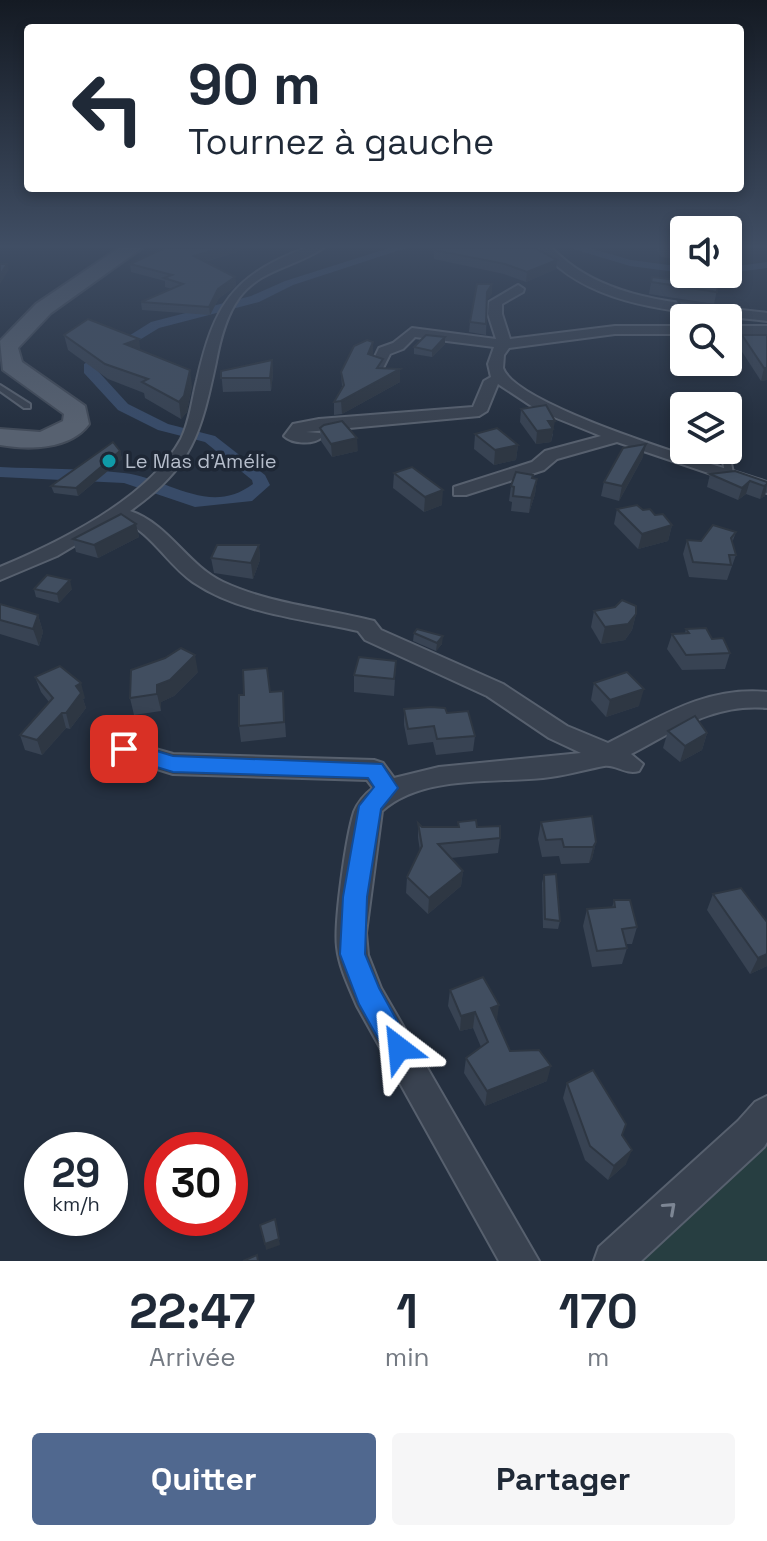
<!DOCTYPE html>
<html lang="fr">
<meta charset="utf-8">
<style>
body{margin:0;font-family:"Space Grotesk",sans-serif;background:#f6f6f7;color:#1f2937;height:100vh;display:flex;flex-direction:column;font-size:30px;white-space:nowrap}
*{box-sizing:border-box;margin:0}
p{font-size:26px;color:#747a83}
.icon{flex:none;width:44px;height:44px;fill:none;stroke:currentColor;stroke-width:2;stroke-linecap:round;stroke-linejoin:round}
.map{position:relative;height:1261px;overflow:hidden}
.sheet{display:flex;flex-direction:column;background:#fff;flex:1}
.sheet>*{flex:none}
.hud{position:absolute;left:24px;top:24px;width:720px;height:168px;border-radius:8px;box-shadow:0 4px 12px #0003;background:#fff;color:#1f2937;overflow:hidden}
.tools{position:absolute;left:670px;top:216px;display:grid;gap:16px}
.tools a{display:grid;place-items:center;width:72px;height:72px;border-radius:8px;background:#fff;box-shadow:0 4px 12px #0003;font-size:40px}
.speed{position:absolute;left:24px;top:1132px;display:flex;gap:16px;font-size:40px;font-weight:700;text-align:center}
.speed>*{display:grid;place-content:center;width:104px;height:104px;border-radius:50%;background:#fff;box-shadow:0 4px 12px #0003;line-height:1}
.speed small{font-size:20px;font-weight:400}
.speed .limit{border:12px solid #d22;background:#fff;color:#111}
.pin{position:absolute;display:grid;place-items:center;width:68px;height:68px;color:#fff;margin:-34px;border-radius:16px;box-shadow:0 4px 12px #0006}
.me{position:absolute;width:88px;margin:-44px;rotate:331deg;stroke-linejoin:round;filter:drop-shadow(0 0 6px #0008)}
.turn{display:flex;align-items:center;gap:28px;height:168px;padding:0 32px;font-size:36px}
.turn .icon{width:104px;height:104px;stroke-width:2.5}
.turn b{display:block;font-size:56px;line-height:68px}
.eta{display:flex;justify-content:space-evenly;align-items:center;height:136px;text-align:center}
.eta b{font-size:48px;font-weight:800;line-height:56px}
.button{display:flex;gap:16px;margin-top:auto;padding:16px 32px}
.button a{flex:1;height:92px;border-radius:8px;background:#50688f;color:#fff;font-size:32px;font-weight:800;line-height:92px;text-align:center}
.button a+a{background:#f6f6f7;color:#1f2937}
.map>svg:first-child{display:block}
.green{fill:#273e41}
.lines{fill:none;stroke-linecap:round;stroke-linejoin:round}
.canal{fill:#384b68;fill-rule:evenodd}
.lane-casing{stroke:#57606e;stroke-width:4}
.street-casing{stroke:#57606e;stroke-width:4}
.primary-casing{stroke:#424b59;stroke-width:4}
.lane{fill:#394250;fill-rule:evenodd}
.street{fill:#394250;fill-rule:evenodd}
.primary{fill:#576170;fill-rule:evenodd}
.wall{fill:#384353}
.shaded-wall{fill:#2e3743}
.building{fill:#414e60;stroke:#2e3743;stroke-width:2}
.oneway{stroke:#7d8694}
.route{fill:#1a73e8;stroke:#114b97;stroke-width:2}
.culture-dot{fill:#0f9aa8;stroke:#1e2735;stroke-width:3}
.labels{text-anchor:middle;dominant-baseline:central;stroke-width:7;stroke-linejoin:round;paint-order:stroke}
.far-poi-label{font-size:20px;fill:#b5bdcb;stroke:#1e2735;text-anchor:start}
</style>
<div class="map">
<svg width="767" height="1261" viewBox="0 0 767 1261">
<rect width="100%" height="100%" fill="#253040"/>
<path class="green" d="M767,1140V1261H635Z"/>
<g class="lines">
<g class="canal">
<path d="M389,248H406L293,285L259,302L159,328L97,366L96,369L128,404L168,424L215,436L265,475L270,485L252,501L195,507L124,483L0,477V467C41,469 83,468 124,473C168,478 209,517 253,484L252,480L205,442L158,430L118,410L84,373V364L151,322L251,296L285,281Z"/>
<path d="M570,248H589L631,260L684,267V273L630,266Z"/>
<path d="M767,262V268L728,273V267Z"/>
</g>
<g class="lane-casing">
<g id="lane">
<path d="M0,385L30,404V408H24L0,391Z"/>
<path d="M736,409L740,411L728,416V411Z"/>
<path d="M728,448L733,473L729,476L725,473L721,450H728Z"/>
</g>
</g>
<g class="street-casing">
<g id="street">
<path d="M305,248H323C296,267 260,269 239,298C226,316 220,340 216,362C201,432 193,467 130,511C169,524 187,565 223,582C270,604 324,608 374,621L381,630L503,684L567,726L608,743C660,717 706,686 767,692V708C714,703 677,730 631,754L643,764L639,771C625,775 616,764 604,766C583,770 564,776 543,778C492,783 422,775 382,811L366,933L368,955L381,988L539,1261H499L357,1006C349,987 339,967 337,947C334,922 346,837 354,812C358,802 364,795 373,788L367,780L173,774L115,756L111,749L115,742L124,740L173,754L374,760L383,763L394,778L439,767L581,753L549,738L487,696L365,640L358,631C305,619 240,614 193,582C166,563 151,531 119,519L57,556L0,580V567C60,542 149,498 181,439C190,421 192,399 197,380C214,305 232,276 305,248Z"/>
<path d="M539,248H552C606,305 694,303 767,313V321C690,311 593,313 539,248Z"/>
<path d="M518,285L524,289L523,292L502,304V314L510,339L615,326H684V334H615L509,348L504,355L503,368C517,408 721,466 767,482V493L617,442L557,459L544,470L466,495H454V487L532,462L545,451L601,436L539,411L498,384L487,411L479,416L306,432L320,433L322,437C314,445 292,444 284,436L293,424L319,419L473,407L484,381L491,377L488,364L494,347L415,337L403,349L390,354L383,368L371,365L379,348L393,343L412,328L496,339L488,314L489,302Z"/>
<rect x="728" y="326" width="39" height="8"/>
<path d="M767,1096V1142L764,1147L641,1261H594L599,1247L738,1121L755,1102Z"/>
</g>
</g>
<g class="primary-casing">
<path id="primary" d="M119,248H142L51,313L18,348L22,362L85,406L89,424C70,450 28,450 0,445V429L40,432L63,421L64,414L3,370L0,341L36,304Z"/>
</g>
<use href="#lane" class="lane"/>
<use href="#street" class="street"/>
<use href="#primary" class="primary"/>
</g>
<g class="wall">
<path d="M162,248H244L237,252L205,262L235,277L236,286L219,298L210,315L142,310L141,302L172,289L165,287V281L131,272L130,264L162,250Z"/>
<path d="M655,248H684V264H673L671,258L661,257Z"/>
<path d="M434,250L557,260L556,269L526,282L504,274L434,259Z"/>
<path d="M652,277L718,285L714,304L649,294Z"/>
<path d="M492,294L487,301L486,335L469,332L470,322Z"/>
<path d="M678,301L715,305L712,318H684V323H681L675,314Z"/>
<path d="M64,335L140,350L192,386L187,412L181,419L145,398L144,393L108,379L68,350Z"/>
<path d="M742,335H767V380L761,381L739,347Z"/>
<path d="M445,337V344L432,357L414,354V347Z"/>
<path d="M372,355L383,368L400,382L342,414L334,415V402L342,387L341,372Z"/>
<path d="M272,360L273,374L271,391L223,392L221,371Z"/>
<path d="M521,409L553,434L551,442L536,444L520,422Z"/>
<path d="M320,428L358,451L332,457L321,441Z"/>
<path d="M475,434L518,445L516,460L494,465L474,449Z"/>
<path d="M120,451L122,459L78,496L54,493L51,486Z"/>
<path d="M643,457L619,501L601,496L604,482Z"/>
<path d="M394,473L442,505L424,512L393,488Z"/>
<path d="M710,474L767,482L765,496L760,499L746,494L738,500L707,487Z"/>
<path d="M533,478L537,479L535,494L529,513L511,511L512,502L509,501L511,486Z"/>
<path d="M617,509L643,510L655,515L672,525L668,541L638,549L614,524Z"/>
<path d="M136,524L139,537L98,558L76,552L73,539Z"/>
<path d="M736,532L732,543L736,555L727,580L689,577L683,554L687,540L701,541Z"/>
<path d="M259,545L260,560L253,579L214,573L211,558Z"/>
<path d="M34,589H72L59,603L36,597Z"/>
<path d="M0,604L38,615L43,632L39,646L0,634Z"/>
<path d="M594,611L636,614L632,630L625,640L601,644L591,627Z"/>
<path d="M686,629L712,639L730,653L725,669L682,670L667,649L672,634L685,633Z"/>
<path d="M414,633L442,644L436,651L413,641Z"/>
<path d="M396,661L394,696L354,692V675Z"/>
<path d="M198,672L174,696L161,702V711L134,715L130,698Z"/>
<path d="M35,677L85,698L83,699L86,708L70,729L66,728L42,755L25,750L20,735L49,702L41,692Z"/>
<path d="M594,683L639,706L606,717L591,700Z"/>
<path d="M283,691L286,737L241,742L239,726L270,692Z"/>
<path d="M404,709L447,713L475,736L473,751L436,755L433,742L408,745L404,725Z"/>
<path d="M668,731L707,733L702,750L680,762L663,748Z"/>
<path d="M458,822L477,827L500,838L498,853L451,858L463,871L461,886L428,914L406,893L407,877L420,851L418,838V823L422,827H458Z"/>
<path d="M541,822L596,842L592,859L589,863L561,864L559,856L542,857L538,839Z"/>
<path d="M544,875L560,921L558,929L543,928L542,883Z"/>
<path d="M713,894L767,922V966L750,974L707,910Z"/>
<path d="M614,900L637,927L632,944H626L627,948L622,964L592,967L583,926L587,909L612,908Z"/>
<path d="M450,990L497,1020L510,1051L547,1081L485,1106L464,1073L466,1058L481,1047L473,1028L460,1031L448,1006Z"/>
<path d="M567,1083L622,1135L626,1164L608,1180L585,1160L563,1098Z"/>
</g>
<g class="shaded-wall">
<path d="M221,248H244L237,252L195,264L194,256Z"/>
<path d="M557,260L556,269L526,282L527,272Z"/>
<path d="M7,264L9,270L0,284V275Z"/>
<path d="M235,277L236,286L219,298L210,315L209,307L218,289Z"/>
<path d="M492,284V294L486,302L487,292Z"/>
<path d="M445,337V344L432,357V351Z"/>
<path d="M139,339L141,355L125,344Z"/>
<path d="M373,342V354L368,366V354Z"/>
<path d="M272,360L273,374L271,391L270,378Z"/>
<path d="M764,368H767V380L761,381Z"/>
<path d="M400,369V382L342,414L341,401Z"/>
<path d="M190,370L192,386L187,412L181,419L179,402Z"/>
<path d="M548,421H555L551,442L536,444L537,431Z"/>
<path d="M357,438L358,451L332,457L331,444Z"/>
<path d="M646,444L643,457L619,501L622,486Z"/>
<path d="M518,445L516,460L494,465L495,450Z"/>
<path d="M120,451L122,459L78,496L76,488Z"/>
<path d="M537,479L535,494L529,513L531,498Z"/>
<path d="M750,481L746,494L738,500L742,488Z"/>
<path d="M767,484L765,496L760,499L764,486Z"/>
<path d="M443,490L442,505L424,512L425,497Z"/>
<path d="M136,524L139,537L98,558L94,545Z"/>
<path d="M672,525L668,541L638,549L642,534Z"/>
<path d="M259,545L260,560L253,579L251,563Z"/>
<path d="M70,580L72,589L59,603L57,594Z"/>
<path d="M636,614L632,630L625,640L601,644L605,627Z"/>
<path d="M38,615L43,632L39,646L33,629Z"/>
<path d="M443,636L442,644L436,651L437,643Z"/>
<path d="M195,655L198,672L174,696L161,702V711L157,694V685Z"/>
<path d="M81,683L85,698L83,699L86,708L70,729L66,713L76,686Z"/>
<path d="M644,689L639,706L606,717L610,700Z"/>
<path d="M62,713L66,728L42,755L37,740Z"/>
<path d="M707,733L702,750L680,762L685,746Z"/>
<path d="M596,842L592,859L589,863L593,847Z"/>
<path d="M463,871L461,886L428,914L429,898Z"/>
<path d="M767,954V966L750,974L758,958Z"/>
<path d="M499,1005L497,1020L488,1024L491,1008Z"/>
<path d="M475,1012L473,1028L460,1031L461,1016Z"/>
<path d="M551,1066L547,1081L485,1106L487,1091Z"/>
<path d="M632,1150L626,1164L608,1180L614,1166Z"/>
<path d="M279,1239L280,1245L266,1250L265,1244Z"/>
</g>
<g class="building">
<path d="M165,248H221L194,256L235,277L218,289L209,307L141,302L183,284L164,278L172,275L130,264Z"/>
<path d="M438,248H535L557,260L527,272L505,264L434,250Z"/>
<path d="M673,248H684V254H675Z"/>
<path d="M0,264H7L0,275Z"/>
<path d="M652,277L718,285L717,292L651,282Z"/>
<path d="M477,284H492L487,292L486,324L470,322Z"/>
<path d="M678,301L715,305L714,311L684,310Z"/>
<path d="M88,319L139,339L125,344L190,370L184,396L179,402L142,382L148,379L105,364L64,335Z"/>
<path d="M426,335L445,337L432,351L414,347Z"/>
<path d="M742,335H767V368H764Z"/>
<path d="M367,340L373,342L368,354L383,359L377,368L400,369L341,401L334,402L344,385L341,372L354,346Z"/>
<path d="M272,360L270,378H221V371Z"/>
<path d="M546,405L555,421H548L553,429L537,431L521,409Z"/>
<path d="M342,421L357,438L331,444L320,428L324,425Z"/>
<path d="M497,428L518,445L495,450L475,434Z"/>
<path d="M113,442L120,451L76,488L51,486Z"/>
<path d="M646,444L622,486L604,482L623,448Z"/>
<path d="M412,467L443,490L425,497L394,473Z"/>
<path d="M735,471L767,482V484L764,486L750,481L742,488L710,474Z"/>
<path d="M516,472L533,475L532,478L537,479L531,498L513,496L514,487L511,486Z"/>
<path d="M637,505L643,510L650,509L655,515L663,514L672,525L642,534L617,509Z"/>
<path d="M121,514L136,524L94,545L73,539Z"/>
<path d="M713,525L736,532L731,538L736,555H729L731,565L693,562L687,540L701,541Z"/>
<path d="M217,545H259L251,563L211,558Z"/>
<path d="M47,575L70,580L57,594L34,589Z"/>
<path d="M622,600L636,606V614L628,624L605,627L594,611L615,607Z"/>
<path d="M0,604L38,615L33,629L0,620Z"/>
<path d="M706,628L712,639L723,638L730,653L686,655L672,634L689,633L686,629Z"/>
<path d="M417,629L443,636L437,643L414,633Z"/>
<path d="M181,648L195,655L170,680L157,685V694L130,698L131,670L165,658Z"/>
<path d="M359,657L396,661L394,679L354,675Z"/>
<path d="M60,666L81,683L76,686L81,693L66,713H62L37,740L20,735L53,698L35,677Z"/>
<path d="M267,668L270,692L283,691L284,722L239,726V695H244L243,670Z"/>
<path d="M627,672L644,689L610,700L594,683Z"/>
<path d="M431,707L445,708L447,713L468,711L475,736L437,739L434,726L408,729L404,709Z"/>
<path d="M695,716L707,733L685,746L668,731Z"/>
<path d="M592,816L596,842L593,847H564L562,839L546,840L541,822Z"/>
<path d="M476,820L477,827L500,826V838L438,844L463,871L429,898L407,877L422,846L418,823L422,827H459L458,822Z"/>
<path d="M556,874L560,921L545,919L544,875Z"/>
<path d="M741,888L767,922V954L758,958L713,894Z"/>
<path d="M614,900H630L637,927L622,929L627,948L597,951L587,909L615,907Z"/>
<path d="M483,977L499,1005L491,1008L510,1051L539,1050L551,1066L487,1091L466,1058L488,1042L475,1012L461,1016L450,990Z"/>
<path d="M593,1070L626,1124L622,1135L632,1150L614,1166L590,1146L567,1083Z"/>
<path d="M275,1219L279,1239L265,1244L260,1225Z"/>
<path d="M257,1255L258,1261H243Z"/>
</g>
<defs><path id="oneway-chevron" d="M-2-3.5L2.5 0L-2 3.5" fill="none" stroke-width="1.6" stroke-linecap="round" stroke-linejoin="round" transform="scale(2)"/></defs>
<use class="oneway" href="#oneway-chevron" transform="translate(670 1208) rotate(-42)"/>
<linearGradient id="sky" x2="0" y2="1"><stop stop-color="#141a23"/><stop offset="0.58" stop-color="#404e64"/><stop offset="1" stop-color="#404e64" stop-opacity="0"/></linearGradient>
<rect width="767" height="425" fill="url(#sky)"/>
<path class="route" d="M124,741L173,756L382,764L398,788L381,809L367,897L365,954L379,988L412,1048L408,1058L399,1062L389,1058L359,1004L340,954L343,897L359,806L374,787L368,778L173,772L117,755L114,749Z"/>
<circle class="culture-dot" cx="109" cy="461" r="8"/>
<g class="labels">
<g class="far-poi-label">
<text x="125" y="461">Le Mas d'Amélie</text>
</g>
</g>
</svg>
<div class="tools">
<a><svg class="icon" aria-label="sound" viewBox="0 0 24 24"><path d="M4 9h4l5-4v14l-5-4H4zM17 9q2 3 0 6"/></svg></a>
<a><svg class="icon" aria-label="search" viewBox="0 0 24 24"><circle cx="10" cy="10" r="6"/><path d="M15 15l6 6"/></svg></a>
<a><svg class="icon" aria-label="layers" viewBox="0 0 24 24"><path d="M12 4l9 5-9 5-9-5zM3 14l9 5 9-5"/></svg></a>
</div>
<div class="speed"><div>29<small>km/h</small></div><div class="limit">30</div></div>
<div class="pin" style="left:124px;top:749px;background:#d93025"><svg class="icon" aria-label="arrive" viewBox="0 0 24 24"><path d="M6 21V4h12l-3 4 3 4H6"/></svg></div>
<svg class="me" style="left:399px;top:1048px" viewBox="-20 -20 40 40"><path d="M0-17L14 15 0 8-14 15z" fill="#1a73e8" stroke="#fff" stroke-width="4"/></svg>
<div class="hud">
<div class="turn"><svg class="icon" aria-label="left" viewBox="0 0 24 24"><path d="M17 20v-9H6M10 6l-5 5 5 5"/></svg><div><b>90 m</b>Tournez à gauche</div></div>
</div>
</div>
<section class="sheet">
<div class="eta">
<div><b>22:47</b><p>Arrivée</p></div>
<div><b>1</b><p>min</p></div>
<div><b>170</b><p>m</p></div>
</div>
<div class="button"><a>Quitter</a><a>Partager</a></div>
</section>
